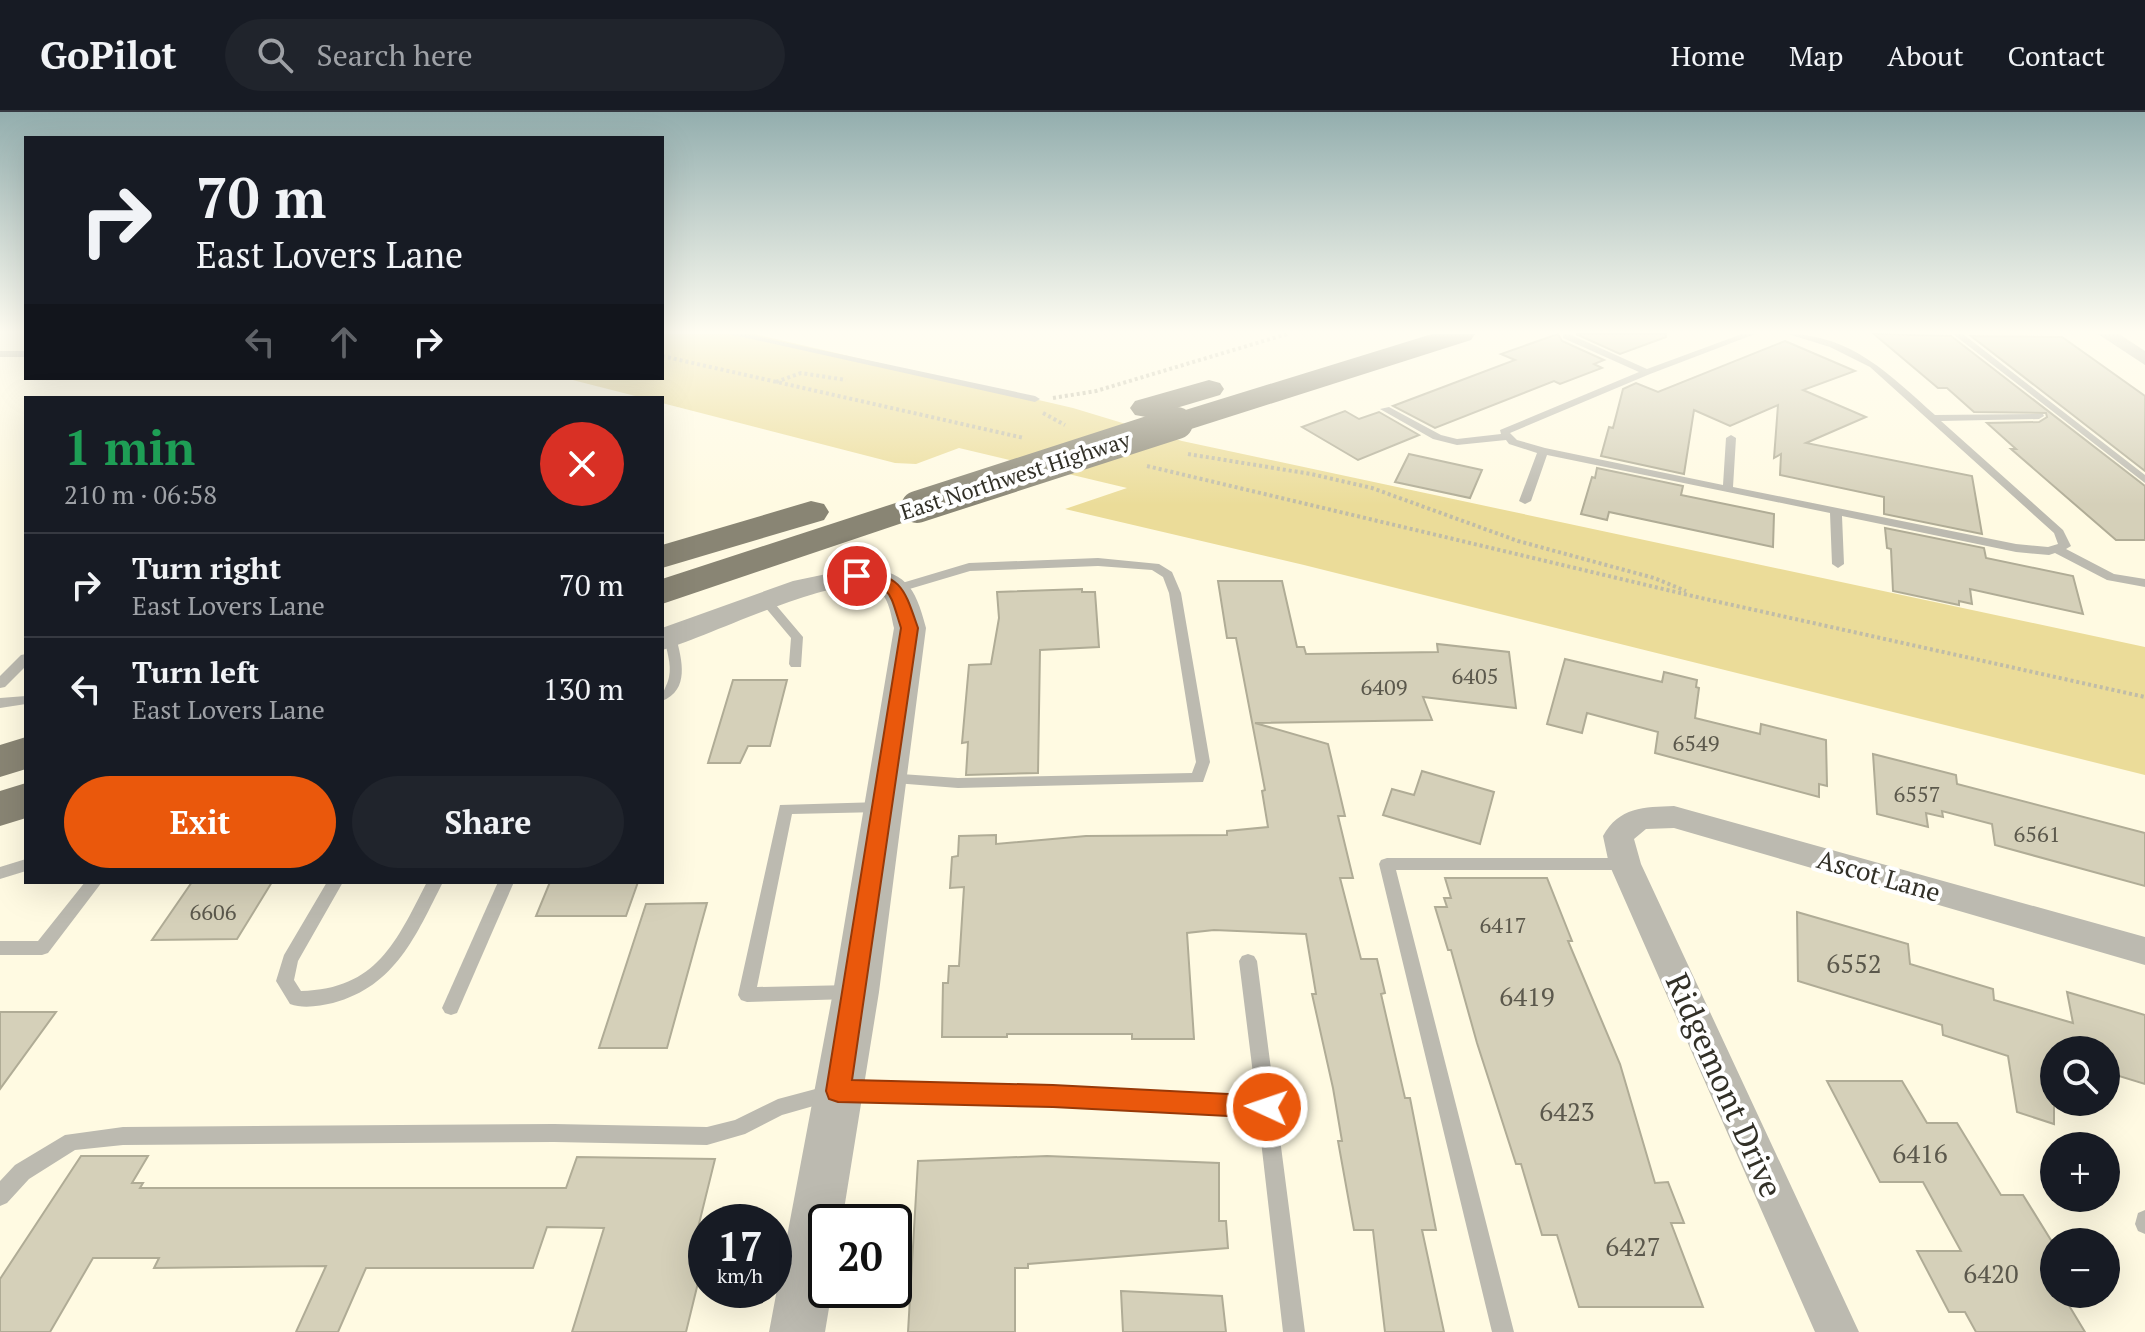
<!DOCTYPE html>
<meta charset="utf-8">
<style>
body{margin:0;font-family:"PT Serif",serif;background:#20242c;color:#f1f3f6;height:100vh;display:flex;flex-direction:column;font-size:30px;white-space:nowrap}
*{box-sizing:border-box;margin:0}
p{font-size:26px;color:#9ea1a6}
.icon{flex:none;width:44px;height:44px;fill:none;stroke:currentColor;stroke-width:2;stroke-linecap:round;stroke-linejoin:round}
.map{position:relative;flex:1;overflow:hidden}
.sheet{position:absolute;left:24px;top:284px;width:640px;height:488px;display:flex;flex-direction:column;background:#171b24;border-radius:0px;box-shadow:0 8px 32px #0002}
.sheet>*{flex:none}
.guide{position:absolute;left:24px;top:24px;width:640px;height:244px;border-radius:0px;box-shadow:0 8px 32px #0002;background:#171b24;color:#f1f3f6;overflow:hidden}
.controls{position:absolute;left:2040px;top:924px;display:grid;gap:16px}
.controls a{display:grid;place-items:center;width:80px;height:80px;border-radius:50%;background:#171b24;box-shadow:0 8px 32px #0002;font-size:40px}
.speed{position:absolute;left:688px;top:1092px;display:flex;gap:16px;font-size:40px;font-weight:700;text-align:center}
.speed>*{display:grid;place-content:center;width:104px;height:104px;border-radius:50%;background:#171b24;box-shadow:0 8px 32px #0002;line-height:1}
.speed small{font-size:20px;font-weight:400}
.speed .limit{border:4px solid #111;border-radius:12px;background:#fff;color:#111}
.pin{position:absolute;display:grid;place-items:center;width:68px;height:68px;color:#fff;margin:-34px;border:4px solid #fff;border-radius:50%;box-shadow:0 2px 8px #0007}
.me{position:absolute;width:88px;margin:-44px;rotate:273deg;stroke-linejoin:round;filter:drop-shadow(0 0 6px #0008)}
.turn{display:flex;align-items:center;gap:28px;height:168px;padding:0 40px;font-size:36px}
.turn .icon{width:104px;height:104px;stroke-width:2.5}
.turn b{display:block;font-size:56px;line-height:68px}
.lanes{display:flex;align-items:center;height:76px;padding:0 40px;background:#0003;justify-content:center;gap:40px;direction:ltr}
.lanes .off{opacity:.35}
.round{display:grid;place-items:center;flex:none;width:84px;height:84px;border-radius:42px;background:#20242c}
.overview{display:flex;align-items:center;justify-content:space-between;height:136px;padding:0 40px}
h1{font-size:48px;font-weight:700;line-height:60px;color:#1e9e55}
.cta{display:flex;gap:16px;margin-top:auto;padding:16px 40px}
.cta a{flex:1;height:92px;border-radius:48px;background:#ea580c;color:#fff;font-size:32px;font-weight:700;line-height:92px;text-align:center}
.cta a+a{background:#20242c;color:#f1f3f6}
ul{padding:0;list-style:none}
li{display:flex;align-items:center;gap:24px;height:104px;padding:0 40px;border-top:2px solid #363941}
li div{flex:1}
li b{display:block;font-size:30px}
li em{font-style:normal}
header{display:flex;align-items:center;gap:48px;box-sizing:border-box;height:112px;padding:0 40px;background:#171b24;border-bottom:2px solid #363941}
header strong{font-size:38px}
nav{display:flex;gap:44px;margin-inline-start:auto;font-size:28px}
.search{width:560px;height:72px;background:#20242c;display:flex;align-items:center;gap:20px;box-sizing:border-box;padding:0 28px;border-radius:44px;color:#9ea1a6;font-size:30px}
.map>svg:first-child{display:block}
.green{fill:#ebdc99}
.building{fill:#d5d0b9;stroke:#b0ac96;stroke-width:2}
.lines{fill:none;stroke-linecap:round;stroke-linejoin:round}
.path{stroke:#c0bca8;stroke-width:4;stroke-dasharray:3 3;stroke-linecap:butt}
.service{fill:#bcbab0;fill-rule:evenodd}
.minor{fill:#bcbab0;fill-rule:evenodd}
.tertiary{fill:#bcbab0;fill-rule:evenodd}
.primary{fill:#898574;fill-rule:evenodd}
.primary-bridge{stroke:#898574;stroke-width:32}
.route{fill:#ea580c;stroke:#983908;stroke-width:2}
.labels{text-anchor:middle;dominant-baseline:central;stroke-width:8;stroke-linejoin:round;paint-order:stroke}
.far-street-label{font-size:22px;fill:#323027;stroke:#fff}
.number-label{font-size:22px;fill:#5b584c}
.street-label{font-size:26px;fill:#323027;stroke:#fff}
.near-number-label{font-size:26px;fill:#5b584c}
.near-street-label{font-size:32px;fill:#323027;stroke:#fff}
</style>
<header>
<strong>GoPilot</strong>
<div class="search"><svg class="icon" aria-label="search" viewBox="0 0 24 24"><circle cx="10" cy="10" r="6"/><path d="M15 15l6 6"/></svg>Search here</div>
<nav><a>Home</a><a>Map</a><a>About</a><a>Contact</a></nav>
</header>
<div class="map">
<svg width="2145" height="1220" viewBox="0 0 2145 1220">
<rect width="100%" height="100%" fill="#fffae2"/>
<path class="green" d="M662,222H755L1073,296L1182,329L2145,535V663L1304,453L1065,397L1127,376L959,336L916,352L895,351L662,291V286H643L565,266H662Z"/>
<g class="building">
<path d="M1558,222L1562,229L1604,248L1594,252L1602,256L1560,272L1554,269L1435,316L1393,294L1515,248L1501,242Z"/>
<path d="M1576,222H1666V225L1620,242Z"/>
<path d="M1874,222L1951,224L2145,374V428H2116L2011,337H2016L1987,311L2039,310L2047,305L2046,301L1974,300L1947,276H1938Z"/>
<path d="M1971,224L2062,225L2145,284V359Z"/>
<path d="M1785,229L1855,259L1803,278L1866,305L1806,331L1972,364L1982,422L1884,402V385L1780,363L1781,342L1774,346L1778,293L1730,314L1694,298L1684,362L1601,344L1609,315L1613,316L1623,277L1636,271L1658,280Z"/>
<path d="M1345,299L1359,307L1379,300L1419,323L1358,348L1302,315Z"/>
<path d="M1409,342L1482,358L1470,386L1395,370Z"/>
<path d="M1597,356L1683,374L1681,383L1774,402L1773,435L1609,400L1607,408L1581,402L1592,365L1595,366Z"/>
<path d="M1885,416L1984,436L1986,446L2073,464L2083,502L1970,477L1972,492L1959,489V493L1893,479L1891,437L1887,436Z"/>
<path d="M1218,469H1282L1297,535H1304L1306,542L1438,540L1437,532L1509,540L1516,596L1423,585L1432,608L1255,611L1328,632L1345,704H1338L1353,766H1340L1361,847H1377L1385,881L1381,882L1405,986H1410L1436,1118H1422L1444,1220H1385L1373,1118H1354L1338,1029H1342L1333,976L1312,882H1316L1306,822L1214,818L1187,821L1194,927H1132V922H1007V925H942L943,871H948L949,854H959L964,775L950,776L952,745L958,744L959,724L996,723V732L1086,724L1227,723V719L1268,715L1262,679L1265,678L1236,526H1227Z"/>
<path d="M1082,477V480H1095L1099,535L1040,538L1038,661L966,663L968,630L962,631L969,553L991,552L999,506L997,480Z"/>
<path d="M1565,547L1662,570L1664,560L1697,568L1696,575L1699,576L1695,606L1760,622L1761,612L1826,628L1827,674L1819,672V685L1655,641L1658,620L1587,601L1582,621L1547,612Z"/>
<path d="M733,568H787L770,634H748L740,651H708Z"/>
<path d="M1873,642L1956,663L1957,672L2145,721V774L1995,733L1992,712L1942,699L1943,705L1926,701L1928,715L1877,702Z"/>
<path d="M1422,659L1494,680L1480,732L1383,703L1392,677L1414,683Z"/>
<path d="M1445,766H1547L1572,829H1568L1620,952L1655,1071L1668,1070L1684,1111H1671L1703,1195H1579L1557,1123H1542L1521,1052H1516L1477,931L1451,838H1448L1435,795H1447L1444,786H1451Z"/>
<path d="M192,770H272L237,827L152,828Z"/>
<path d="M550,770H638L626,804H536Z"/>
<path d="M707,791L667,936H599L646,792Z"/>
<path d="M1797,800L1908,832L1910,852L1993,877L1994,888L2073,911L2067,880L2145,903V972L2106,960V938H2054V1012L2017,1000L2008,944L1943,923L1942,913L1798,869Z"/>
<path d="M0,900H56L0,977Z"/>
<path d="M1827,969H1902L1927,1011H1957L2001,1083H2023L2054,1133V1182H2062L2085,1220H1976L1965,1200H1949L1917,1139H1961L1923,1070H1880Z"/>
<path d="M81,1044H148L132,1071H143L140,1076H566L577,1045L715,1047L696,1124H706V1138L686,1220H572L604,1116L547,1115L533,1156H366L338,1220H296L326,1154L154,1156L159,1146H93L50,1220H0V1167Z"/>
<path d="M1047,1044L1219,1051V1109H1226L1228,1136L1028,1152V1156H1015V1220H908L918,1049Z"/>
<path d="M1121,1179L1222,1184L1226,1220H1123Z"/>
</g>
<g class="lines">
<g class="path">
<path d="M662,244L1024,326"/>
<path d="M776,270L801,261L846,268"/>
<path d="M1053,286L1096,279L1287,222"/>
<path d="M1043,301L1065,313"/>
<path d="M1188,342L1311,362L1372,376L1518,429L1654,466L1686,479"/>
<path d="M1147,354L1701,486L2145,585"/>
</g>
<g class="service">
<path d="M729,222H746L1035,284L1040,287L1035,290Z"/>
<path d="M1563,222H1569L1647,257L1742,222H1755L1650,262L1510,321L1517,328L1545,336L1723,373L1726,326L1731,323L1736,326L1733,375L2016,432L2048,435L2058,432L2054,421L1870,255L1830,235L1788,222C1851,222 1891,264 1935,303L2043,302L2044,304L2039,307L1941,309L2063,418L2071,434L2066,437L2114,462L2145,467V475L2107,468L2055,441L2049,443L2016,440L1842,404L1844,452L1838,456L1832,452L1830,401L1547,343L1531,389L1525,392L1519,389L1537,341L1509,332L1506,328L1457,333L1433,327L1380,297L1389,295L1441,323L1457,327L1501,322L1500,318L1639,260L1563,226Z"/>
<path d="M1953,222H1963L2145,363V371Z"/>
<rect x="0" y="239" width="26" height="6"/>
<path d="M1098,446L1159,452L1172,460L1181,481L1210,650L1203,670L958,676L882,670L880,666L882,662L887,661L958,666L1192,661L1196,650L1169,481L1163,465L1152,458L1098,454L970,459L896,481L890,477L892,474L969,451Z"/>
<path d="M766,485L770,486L803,525L801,555H791L789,552L791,526L760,489Z"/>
<path d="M670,521L676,525C682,548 690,578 662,589C662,578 667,575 669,565C672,552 666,537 664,525Z"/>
<path d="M26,542V554L5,575L0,576V564L21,543Z"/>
<path d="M26,584V592L0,596V586Z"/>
<path d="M881,690L886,691L889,695L886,699L881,700L792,702L757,875L851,873L857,875L860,880L857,885L851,887L747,890L741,888L738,883L780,693Z"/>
<path d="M1387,746H1625L1631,748L1633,752L1631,756L1625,758H1396L1514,1220H1492L1379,752L1381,748Z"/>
<path d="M26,747V759L0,767V755Z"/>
<path d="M85,770H102L48,841L42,843H0V829H38Z"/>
<path d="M327,770H343L298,849L294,868L301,879C377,877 396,830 427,770H443C416,823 396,874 333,891C320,894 303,897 290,892L276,869L284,843Z"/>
<path d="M498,770H514L457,901L451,903L445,901L442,896Z"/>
<path d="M1248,842L1254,844L1257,849L1305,1220H1283L1258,1003L1053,992L838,987L782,1003L745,1022L707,1033L554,1030L123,1033L75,1038L29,1067L7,1091L0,1094V1069L15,1053L65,1023L123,1015L554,1012L707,1015L735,1008L778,987L838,971L1053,976L1256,986L1239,849L1242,844Z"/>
<path d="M2145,1098V1122L2138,1119L2135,1112L2138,1101Z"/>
</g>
<g class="minor">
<path d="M2098,222H2119L2145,239V253Z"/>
<path d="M1674,694L2145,825V853L1674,716L1646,717L1634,727L1641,752L1859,1220H1815L1609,752L1603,724C1619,695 1644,695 1674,694Z"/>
</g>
<path class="tertiary" d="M860,455C905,459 915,473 926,516L879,880L842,1110H826V1178H832L825,1220H769L833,880L894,516C891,503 889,485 877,477C845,456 702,528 662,538V516L793,469Z"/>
<g class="primary">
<path d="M1432,222H1475L1471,228L1188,318L1177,321L1166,318L1161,311L1166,304Z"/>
<path d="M1209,268L1220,271L1224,277L1220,283L1146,305L1135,303L1130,296L1135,289Z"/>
<path d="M917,384L929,388L935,395L929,402L662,492V467Z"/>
<path d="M811,389L824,392L829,400L824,408L662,456V433Z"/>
<path d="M26,625V657L0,665V633Z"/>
<path d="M26,671V706L0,714V679Z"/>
</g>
<path class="primary-bridge" d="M917,395L1177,311"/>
</g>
<linearGradient id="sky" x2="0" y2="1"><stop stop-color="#93aeae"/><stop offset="0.56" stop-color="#fffdf2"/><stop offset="1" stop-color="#fffdf2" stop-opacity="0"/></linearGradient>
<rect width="2145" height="393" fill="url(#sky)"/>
<path class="route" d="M857,459C902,463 904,476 918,516L852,968L1053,973L1267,984L1276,987L1279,995L1276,1003L1267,1006L1053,995L838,990L829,987L826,979L901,516C888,475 893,477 851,467V460Z"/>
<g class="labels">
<g class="far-street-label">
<text transform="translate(1015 363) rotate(-18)">East Northwest Highway</text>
</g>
<g class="number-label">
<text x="1475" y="563">6405</text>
<text x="1384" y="574">6409</text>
<text x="1696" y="630">6549</text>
<text x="1917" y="681">6557</text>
<text x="2037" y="721">6561</text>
<text x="213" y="799">6606</text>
<text x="1503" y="812">6417</text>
</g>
<g class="street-label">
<text transform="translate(1879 763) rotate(16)">Ascot Lane</text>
</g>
<g class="near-number-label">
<text x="1854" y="851">6552</text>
<text x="1527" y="884">6419</text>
<text x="1567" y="999">6423</text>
<text x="1920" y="1041">6416</text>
<text x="1633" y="1134">6427</text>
<text x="1991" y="1161">6420</text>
</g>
<g class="near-street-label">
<text transform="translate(1725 973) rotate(66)">Ridgemont Drive</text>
</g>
</g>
</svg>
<div class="controls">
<a><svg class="icon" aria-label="search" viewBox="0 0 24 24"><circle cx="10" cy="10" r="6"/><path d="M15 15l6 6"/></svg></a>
<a>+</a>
<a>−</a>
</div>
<div class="speed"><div>17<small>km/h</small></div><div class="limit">20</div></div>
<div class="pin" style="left:857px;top:464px;background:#d93025"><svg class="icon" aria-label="arrive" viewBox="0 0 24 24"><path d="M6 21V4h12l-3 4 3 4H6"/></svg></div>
<svg class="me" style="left:1267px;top:995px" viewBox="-20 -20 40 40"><circle r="17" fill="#ea580c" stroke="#fff" stroke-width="3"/><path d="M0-11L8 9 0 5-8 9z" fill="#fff"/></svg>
<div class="guide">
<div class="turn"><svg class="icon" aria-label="right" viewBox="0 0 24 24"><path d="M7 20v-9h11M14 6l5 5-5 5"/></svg><div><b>70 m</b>East Lovers Lane</div></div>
<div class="lanes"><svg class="icon off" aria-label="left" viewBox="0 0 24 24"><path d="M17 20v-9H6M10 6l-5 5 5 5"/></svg><svg class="icon off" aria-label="ahead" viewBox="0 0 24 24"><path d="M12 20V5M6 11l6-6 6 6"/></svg><svg class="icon" aria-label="right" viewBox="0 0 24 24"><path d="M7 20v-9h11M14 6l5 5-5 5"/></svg></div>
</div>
<section class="sheet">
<div class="overview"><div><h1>1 min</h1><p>210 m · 06:58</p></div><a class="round" style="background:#d93025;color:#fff"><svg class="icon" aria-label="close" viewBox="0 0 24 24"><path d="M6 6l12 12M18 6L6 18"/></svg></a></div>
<ul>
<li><svg class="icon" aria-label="right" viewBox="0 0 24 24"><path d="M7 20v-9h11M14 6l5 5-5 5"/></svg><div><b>Turn right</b><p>East Lovers Lane</p></div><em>70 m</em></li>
<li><svg class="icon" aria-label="left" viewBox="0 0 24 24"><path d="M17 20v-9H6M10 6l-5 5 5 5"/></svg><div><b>Turn left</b><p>East Lovers Lane</p></div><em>130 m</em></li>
</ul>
<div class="cta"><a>Exit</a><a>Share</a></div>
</section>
</div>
